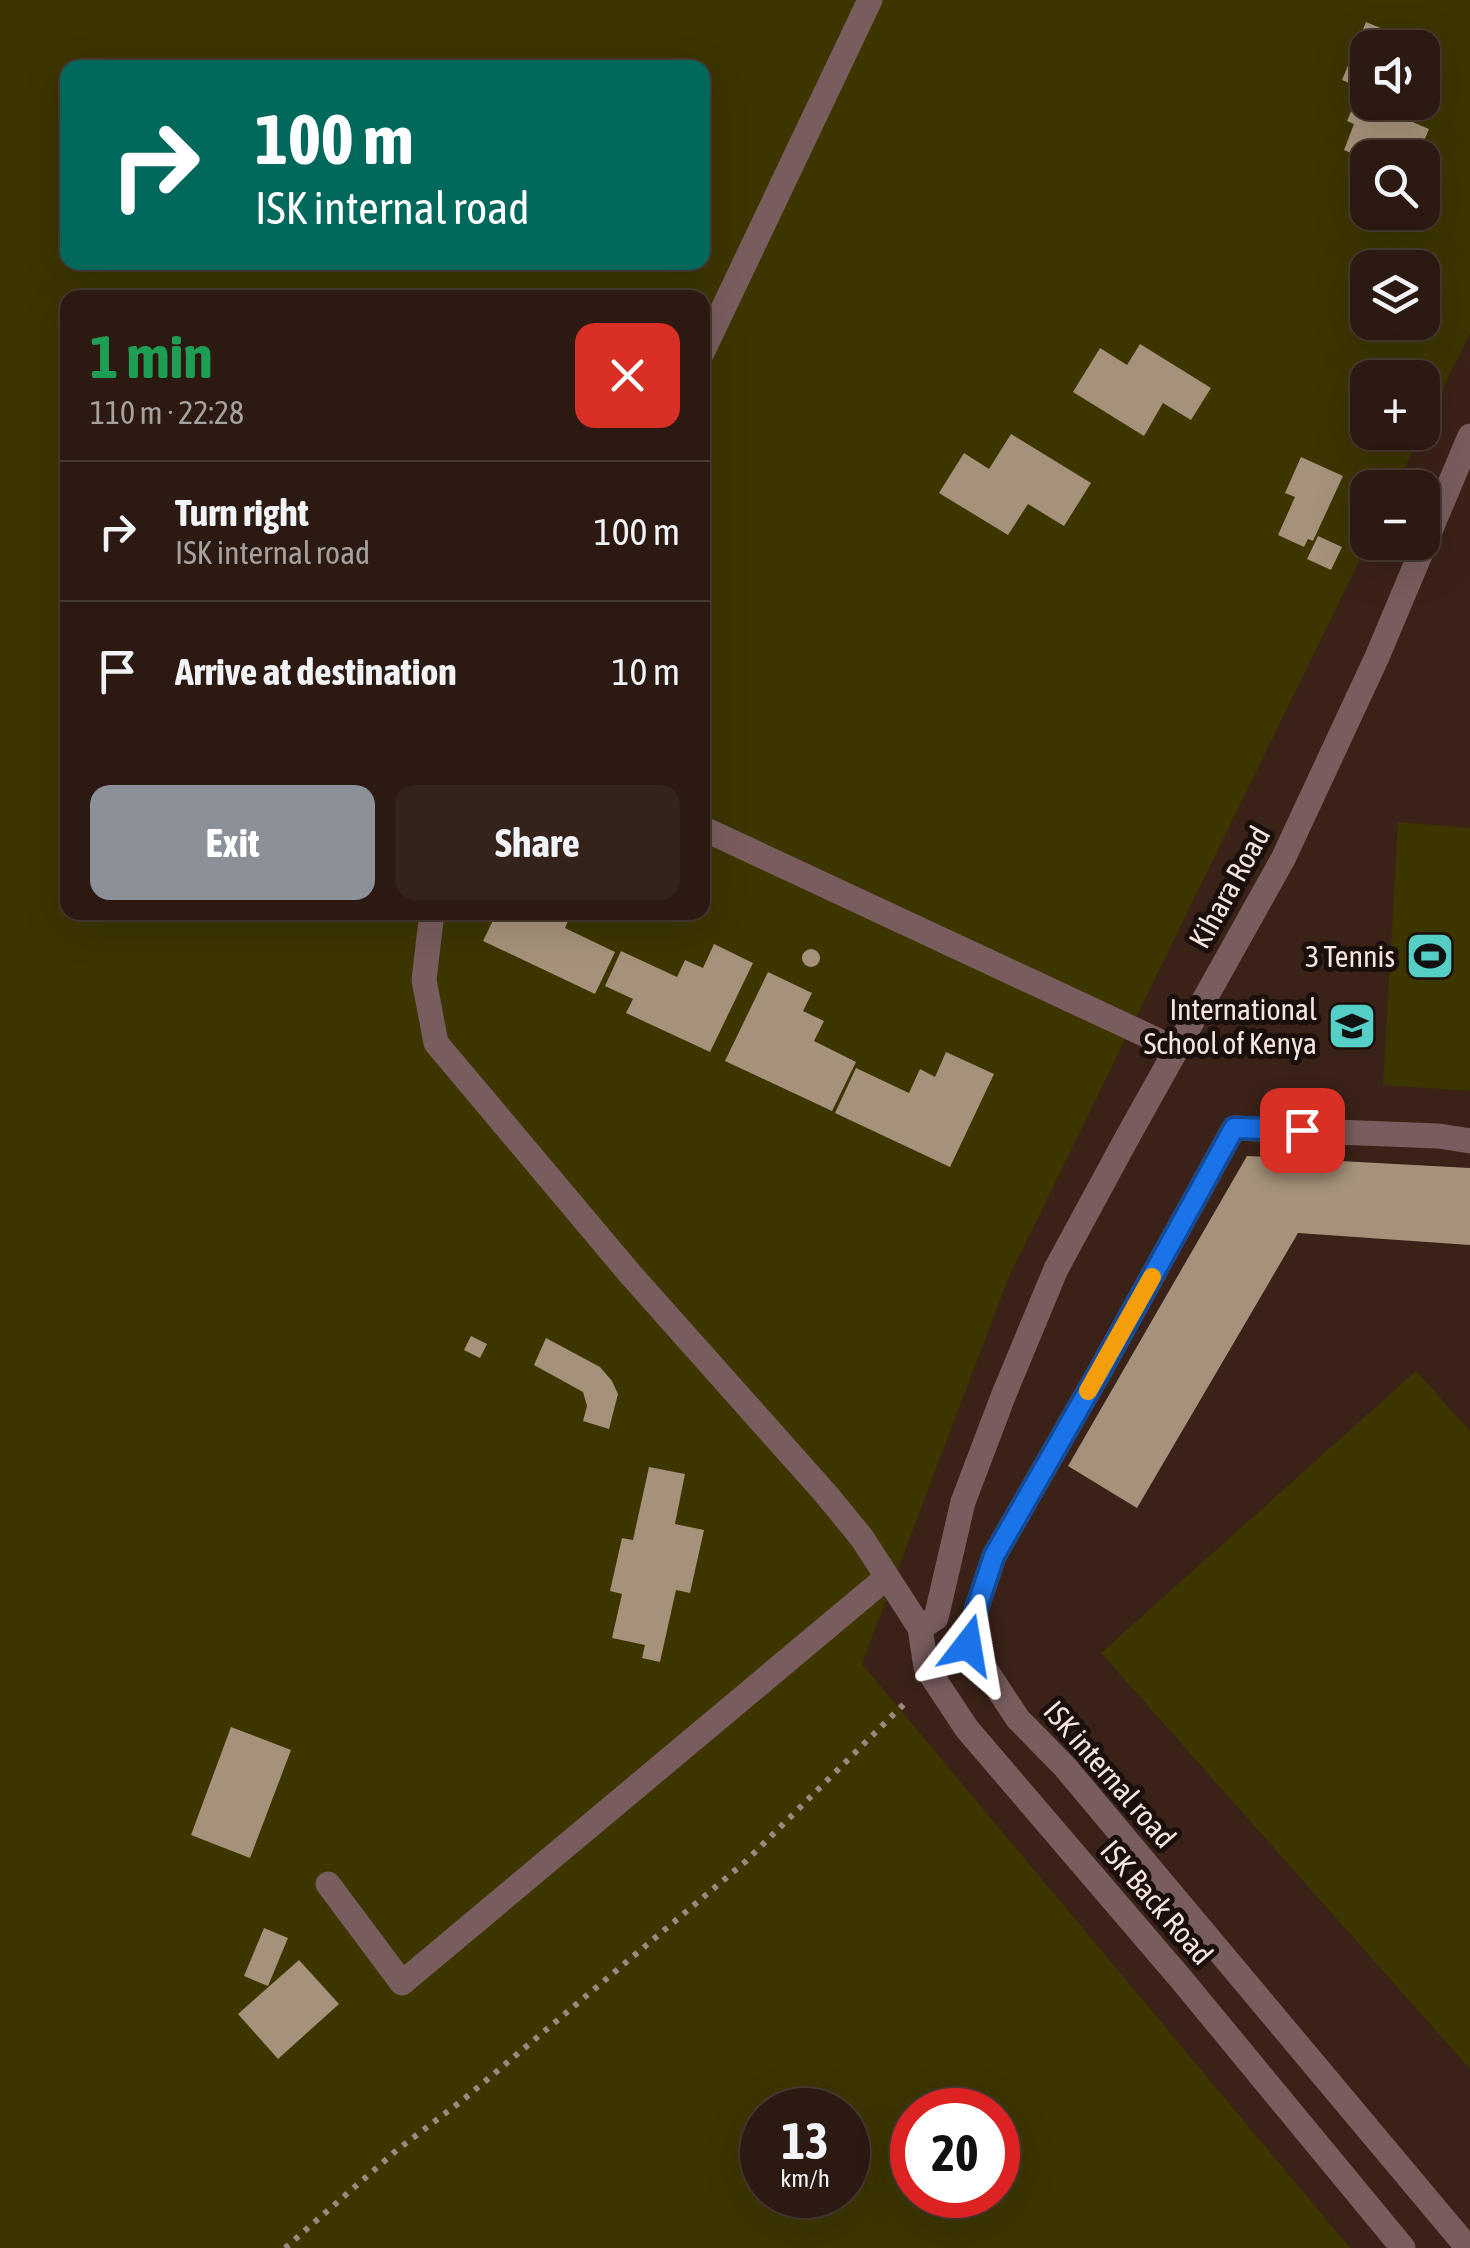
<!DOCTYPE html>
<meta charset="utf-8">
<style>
body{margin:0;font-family:"Asap Condensed",sans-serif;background:#34231b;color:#f1f3f6;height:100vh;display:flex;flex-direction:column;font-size:38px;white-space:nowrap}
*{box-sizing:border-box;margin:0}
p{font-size:32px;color:#a6a19f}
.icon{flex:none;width:55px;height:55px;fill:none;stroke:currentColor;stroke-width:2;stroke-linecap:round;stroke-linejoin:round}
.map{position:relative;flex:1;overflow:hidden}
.side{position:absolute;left:60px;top:290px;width:650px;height:630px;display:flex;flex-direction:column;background:#2c1a12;border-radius:20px;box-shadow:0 10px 40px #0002,0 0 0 2px #483832}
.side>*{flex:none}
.banner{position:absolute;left:60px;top:60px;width:650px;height:210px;border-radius:20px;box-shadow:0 10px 40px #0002,0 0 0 2px #483832;background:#00695c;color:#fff;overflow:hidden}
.controls{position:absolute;left:1350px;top:30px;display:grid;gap:20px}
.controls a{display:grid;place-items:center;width:90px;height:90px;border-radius:20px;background:#2c1a12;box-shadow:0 10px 40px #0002,0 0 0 2px #483832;font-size:50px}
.speed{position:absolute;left:740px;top:2088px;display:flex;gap:20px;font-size:50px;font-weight:700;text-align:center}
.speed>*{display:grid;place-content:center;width:130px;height:130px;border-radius:50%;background:#2c1a12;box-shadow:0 10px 40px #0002,0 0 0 2px #483832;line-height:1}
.speed small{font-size:25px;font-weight:400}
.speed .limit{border:15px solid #d22;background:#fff;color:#111}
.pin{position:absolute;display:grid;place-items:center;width:85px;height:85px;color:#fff;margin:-42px;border-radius:20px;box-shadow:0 5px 15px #0006}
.me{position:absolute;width:110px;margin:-55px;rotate:14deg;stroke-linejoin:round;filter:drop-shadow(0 0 8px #0008)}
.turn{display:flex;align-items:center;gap:35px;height:210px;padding:0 30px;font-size:45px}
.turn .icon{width:130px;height:130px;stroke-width:2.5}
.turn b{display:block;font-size:70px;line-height:85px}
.round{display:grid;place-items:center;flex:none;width:105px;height:105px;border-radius:20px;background:#34231b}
.summary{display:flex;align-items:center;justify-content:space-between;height:170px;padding:0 30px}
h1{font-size:60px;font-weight:700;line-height:75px;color:#1e9e55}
.cta{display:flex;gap:20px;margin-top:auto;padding:20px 30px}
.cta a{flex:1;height:115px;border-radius:20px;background:#8c9099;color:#fff;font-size:40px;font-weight:700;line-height:115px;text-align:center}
.cta a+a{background:#34231b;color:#f1f3f6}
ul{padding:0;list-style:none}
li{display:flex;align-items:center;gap:30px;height:140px;padding:0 30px;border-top:2px solid #483832}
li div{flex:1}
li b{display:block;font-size:38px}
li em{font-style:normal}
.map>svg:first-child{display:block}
.green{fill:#3c3500;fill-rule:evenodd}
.building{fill:#a6927a}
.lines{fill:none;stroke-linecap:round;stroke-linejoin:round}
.path{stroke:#9d887f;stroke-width:6;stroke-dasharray:5 8;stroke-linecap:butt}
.minor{stroke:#795d5e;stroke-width:25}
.route-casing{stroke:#114b97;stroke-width:25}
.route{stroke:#1a73e8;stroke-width:18}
.slow{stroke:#f59e0b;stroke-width:18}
.labels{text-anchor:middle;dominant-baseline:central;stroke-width:10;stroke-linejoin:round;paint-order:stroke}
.street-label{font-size:30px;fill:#f6e5de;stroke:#1a0f0a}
.poi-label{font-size:30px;fill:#f6e5de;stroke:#1a0f0a;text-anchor:end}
</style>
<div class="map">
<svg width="1470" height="2248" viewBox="0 0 1470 2248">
<rect width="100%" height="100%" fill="#3b2218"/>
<g class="green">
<path d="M0,0H1470V333L1423,431L1422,378H1368V432L1422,433L1395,487L1368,488V543L1008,1279L862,1664L1350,2248H0ZM1368,48H1422V102H1368ZM68,68H702V262H68ZM1368,158H1422V212H1368ZM1368,268H1422V322H1368ZM68,298H702V912H68ZM762,2110H848V2195H762ZM912,2110H998V2195H912Z"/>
<path d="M1398,822L1470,828V1091L1383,1085Z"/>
<path d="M1416,1371L1470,1431V2069L1101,1653Z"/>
</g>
<g class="building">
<path d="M1366,22L1436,51L1423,84L1422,48H1368V102H1415L1408,120L1429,129L1417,158H1368V187L1357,182L1367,160L1344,150L1354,124L1347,121L1361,88L1342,80Z"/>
<path d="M1140,344L1211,388L1191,420L1163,403L1144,436L1073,392L1100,348L1127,365Z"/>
<path d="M1011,434L1091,483L1064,526L1028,504L1008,535L939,493L964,453L989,469Z"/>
<path d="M1301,457L1343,476L1313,541L1308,539L1304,547L1278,535L1295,497L1285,493Z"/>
<path d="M1318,536L1342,547L1331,570L1307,559Z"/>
<path d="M497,912H572L565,928L615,952L595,994L483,941Z"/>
<path d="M714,944L753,963L710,1052L626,1013L633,999L605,986L621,951L677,977L685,960L703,968Z"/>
<circle cx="811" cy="958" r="9"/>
<path d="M768,972L812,993L803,1011L824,1021L814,1041L856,1062L832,1111L725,1061Z"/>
<path d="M946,1052L994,1074L950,1167L835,1113L856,1068L909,1093L920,1069L935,1077Z"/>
<path d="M1247,1156L1470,1168V1245L1298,1233L1137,1508L1068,1466Z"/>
<path d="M471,1336L487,1344L480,1358L464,1350Z"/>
<path d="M546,1338L600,1367L612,1381L618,1394L609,1429L583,1421L587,1406L583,1392L534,1365Z"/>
<path d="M649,1467L685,1474L675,1524L704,1530L690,1593L676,1590L660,1662L642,1658L645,1645L612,1638L622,1594L610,1591L622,1538L633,1540Z"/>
<path d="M231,1727L291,1750L250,1858L191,1835Z"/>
<path d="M264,1928L288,1938L268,1986L244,1976Z"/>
<path d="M299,1960L339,2004L278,2059L238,2014Z"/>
</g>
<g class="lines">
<path class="path" d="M285,2248L397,2150L464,2099L745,1862L909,1699"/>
<g class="minor">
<path d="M702,353L870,0"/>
<path d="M702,828L1176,1049"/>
<path d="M432,912L424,980L436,1043L631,1275L826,1494L862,1538L920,1628"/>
<path d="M328,1884L402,1983L887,1577"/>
<path d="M1403,2248L1181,1979L967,1729L926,1667L920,1628L936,1618L963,1502L1004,1394L1056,1269L1128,1136L1283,859L1377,657L1470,436"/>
<path d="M1468,2248L1065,1767L1018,1719L969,1645L977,1607L994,1556L1100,1371L1234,1128L1439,1136L1470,1141"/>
</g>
</g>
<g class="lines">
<g class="route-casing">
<path id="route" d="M968,1645L977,1607L994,1556L1100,1371L1234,1128L1302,1130"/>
</g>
<use href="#route" class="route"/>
<path class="slow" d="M1088,1391L1152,1277"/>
</g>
<defs>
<g id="stadium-square" transform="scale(2.5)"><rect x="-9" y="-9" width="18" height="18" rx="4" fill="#55cec6" stroke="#1a0f0a"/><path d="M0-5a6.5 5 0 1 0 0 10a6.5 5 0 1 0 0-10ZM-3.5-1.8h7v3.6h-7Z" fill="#111"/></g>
<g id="school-square" transform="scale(2.5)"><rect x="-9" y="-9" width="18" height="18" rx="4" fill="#55cec6" stroke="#1a0f0a"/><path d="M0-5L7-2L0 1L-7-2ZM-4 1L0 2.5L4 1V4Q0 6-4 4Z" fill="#111"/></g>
</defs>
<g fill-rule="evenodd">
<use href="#stadium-square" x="1430" y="956"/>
<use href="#school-square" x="1352" y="1026"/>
</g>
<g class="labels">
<g class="street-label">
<text transform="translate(1229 887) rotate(-61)">Kihara Road</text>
<text transform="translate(1110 1774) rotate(49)">ISK internal road</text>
<text transform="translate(1157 1902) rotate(49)">ISK Back Road</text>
</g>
<g class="poi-label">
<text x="1395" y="956">3 Tennis</text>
<text x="1317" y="1009">International<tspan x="1317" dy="34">School of Kenya</tspan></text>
</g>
</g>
</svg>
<div class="controls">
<a><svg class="icon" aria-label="sound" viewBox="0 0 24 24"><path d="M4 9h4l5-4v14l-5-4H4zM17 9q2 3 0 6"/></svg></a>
<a><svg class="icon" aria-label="search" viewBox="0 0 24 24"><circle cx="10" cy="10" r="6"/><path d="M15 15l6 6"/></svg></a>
<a><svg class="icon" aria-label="layers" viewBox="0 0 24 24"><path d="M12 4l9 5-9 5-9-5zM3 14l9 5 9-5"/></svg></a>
<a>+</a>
<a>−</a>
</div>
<div class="speed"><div>13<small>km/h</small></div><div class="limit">20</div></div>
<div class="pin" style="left:1302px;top:1130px;background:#d93025"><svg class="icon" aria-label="arrive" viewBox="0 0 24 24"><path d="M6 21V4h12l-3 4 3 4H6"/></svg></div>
<svg class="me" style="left:968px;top:1645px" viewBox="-20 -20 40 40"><path d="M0-17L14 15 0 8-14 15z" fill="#1a73e8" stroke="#fff" stroke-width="4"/></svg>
<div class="banner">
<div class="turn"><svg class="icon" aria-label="right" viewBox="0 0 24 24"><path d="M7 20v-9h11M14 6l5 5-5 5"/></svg><div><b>100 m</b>ISK internal road</div></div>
</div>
<section class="side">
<div class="summary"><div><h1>1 min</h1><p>110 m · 22:28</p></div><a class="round" style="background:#d93025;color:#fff"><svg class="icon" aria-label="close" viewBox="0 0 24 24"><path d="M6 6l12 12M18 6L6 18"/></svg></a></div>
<ul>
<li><svg class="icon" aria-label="right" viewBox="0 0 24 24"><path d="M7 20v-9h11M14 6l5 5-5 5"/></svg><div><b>Turn right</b><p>ISK internal road</p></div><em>100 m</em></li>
<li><svg class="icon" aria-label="arrive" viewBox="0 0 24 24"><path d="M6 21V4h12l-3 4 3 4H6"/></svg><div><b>Arrive at destination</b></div><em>10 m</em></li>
</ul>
<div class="cta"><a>Exit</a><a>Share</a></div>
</section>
</div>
